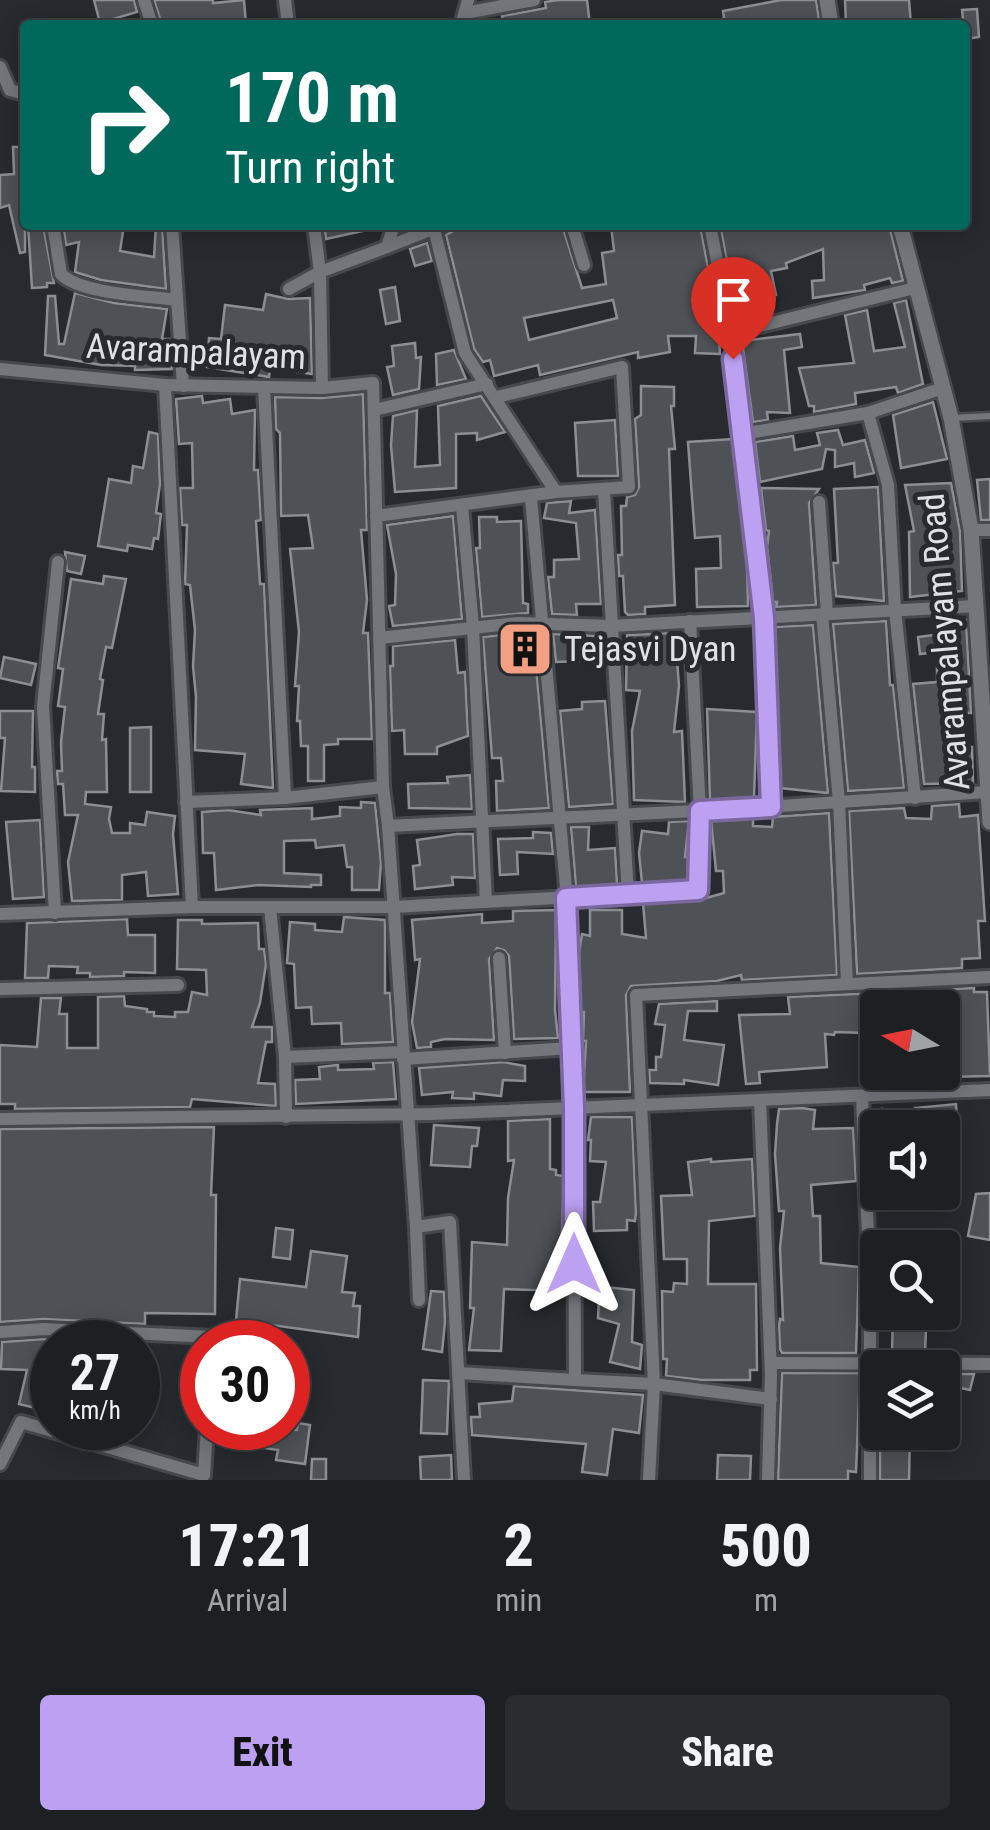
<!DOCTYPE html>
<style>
body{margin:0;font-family:"Roboto Condensed",sans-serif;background:#2a2d2f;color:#f1f3f6;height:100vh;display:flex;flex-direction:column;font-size:38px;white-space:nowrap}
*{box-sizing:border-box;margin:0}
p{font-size:32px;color:#a0a3a5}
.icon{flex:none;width:55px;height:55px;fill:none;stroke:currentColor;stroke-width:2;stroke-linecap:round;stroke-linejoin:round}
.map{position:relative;height:1480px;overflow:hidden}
.panel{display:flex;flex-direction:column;background:#1d2022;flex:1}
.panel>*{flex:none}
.banner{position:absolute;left:20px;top:20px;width:950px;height:210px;border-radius:10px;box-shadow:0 5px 25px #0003,0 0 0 2px #3b3e40;background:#00695c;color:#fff;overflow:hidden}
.needle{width:65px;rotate:280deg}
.fabs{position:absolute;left:860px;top:990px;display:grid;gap:20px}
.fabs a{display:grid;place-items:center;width:100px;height:100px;border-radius:10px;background:#1d2022;box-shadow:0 5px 25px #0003,0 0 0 2px #3b3e40;font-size:50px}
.speed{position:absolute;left:30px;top:1320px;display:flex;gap:20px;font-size:50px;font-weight:700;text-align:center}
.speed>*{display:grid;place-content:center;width:130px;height:130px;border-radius:50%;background:#1d2022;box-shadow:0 5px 25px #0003,0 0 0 2px #3b3e40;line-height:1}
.speed small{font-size:25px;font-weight:400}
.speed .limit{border:15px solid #d22;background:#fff;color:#111}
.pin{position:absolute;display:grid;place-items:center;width:85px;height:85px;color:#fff;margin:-102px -42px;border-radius:50% 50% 50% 0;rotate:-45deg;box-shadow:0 0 10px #0007}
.pin .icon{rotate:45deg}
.me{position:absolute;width:110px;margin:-55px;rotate:0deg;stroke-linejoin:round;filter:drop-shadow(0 0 8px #0008)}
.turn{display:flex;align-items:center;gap:35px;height:210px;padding:0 40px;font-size:45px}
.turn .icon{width:130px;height:130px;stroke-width:2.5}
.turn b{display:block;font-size:70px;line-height:85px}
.eta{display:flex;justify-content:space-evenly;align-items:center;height:170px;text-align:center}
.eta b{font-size:60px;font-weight:800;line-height:70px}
.cta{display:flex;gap:20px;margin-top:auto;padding:20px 40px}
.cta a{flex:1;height:115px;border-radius:10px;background:#bca0f2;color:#111;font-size:40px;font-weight:800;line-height:115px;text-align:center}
.cta a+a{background:#2a2d2f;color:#f1f3f6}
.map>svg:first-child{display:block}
.building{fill:#4e5155;stroke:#8b8e93;stroke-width:2.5;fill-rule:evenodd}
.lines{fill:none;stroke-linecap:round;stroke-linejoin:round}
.service-casing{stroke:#46494c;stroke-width:11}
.minor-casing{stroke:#46494c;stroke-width:18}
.tertiary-casing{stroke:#46494c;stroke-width:20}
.service{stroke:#73767b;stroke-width:6}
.minor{stroke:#73767b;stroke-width:12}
.tertiary{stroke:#73767b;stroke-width:15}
.route-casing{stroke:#7a689d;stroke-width:25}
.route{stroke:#bca0f2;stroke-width:18}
.labels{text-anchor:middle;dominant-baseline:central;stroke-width:10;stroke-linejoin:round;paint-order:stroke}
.street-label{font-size:35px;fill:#dfe1e4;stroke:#272a2e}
.poi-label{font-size:35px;fill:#dfe1e4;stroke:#272a2e;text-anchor:start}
</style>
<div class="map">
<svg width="990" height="1480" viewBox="0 0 990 1480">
<rect width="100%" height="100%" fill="#272a2e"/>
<g class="building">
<path d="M94,0H134L137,12L100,23Z"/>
<path d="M154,0H213V3L244,0L246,25H162Z"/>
<path d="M558,0H587L590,25H503L502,16L546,8L545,2Z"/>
<path d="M781,0H816L820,25H725L723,11Z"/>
<path d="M845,0H909L911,25H846Z"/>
<path d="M977,9L979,37L965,39L962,10Z"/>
<path d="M13,147H25V252L20,253L9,205L0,208V175L14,174Z"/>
<path d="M28,225H43L54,283H47V287L32,288Z"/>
<path d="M63,225H124L120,251L154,257L156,225H162L166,289L101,280L75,272L79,242L66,245Z"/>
<path d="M324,225H366L367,230L326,239Z"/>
<path d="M465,225H562L582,288L606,284L602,253L614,251L611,225H700L718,320L720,354L695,353L696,336H668L670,352L638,358V352L540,375L538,365L494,376L490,360L483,362L474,349L446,235ZM613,300L617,318L529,340L524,318Z"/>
<path d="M720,225H889L903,281L892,283L890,278L864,285L865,290L813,298L812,281L824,280L823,249L786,263L787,268L771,271L776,295L737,302L733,267H728Z"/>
<path d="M427,243L432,261L415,266L410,249Z"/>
<path d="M395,287L400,321L386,324L380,290Z"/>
<path d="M75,293L114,303L167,309L162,339H170L172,369L135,370V366L101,365L45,355L48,296H55L59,344H64Z"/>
<path d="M266,294L288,299L310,298L312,374L270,368L269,377L207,367L209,338L221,339L225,305L263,310Z"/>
<path d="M906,300L923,384L898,393L896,387L855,393L856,404L814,412V406H809L799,368L854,363L845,315L867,310L874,351L905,347L894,303Z"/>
<path d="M800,334L802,347L784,350L790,413L767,412L768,420L753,422L742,341Z"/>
<path d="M415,343L416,358L421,357L419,389L393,395L387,367L394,366L392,346Z"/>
<path d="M454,350L466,379L437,385L436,354Z"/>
<path d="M641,386L674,387V406H671L675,449H669L675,605L645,607V614L628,615L625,612L623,576H619L618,555H622L621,506H626L627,497L635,495L639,487L635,419L641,415Z"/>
<path d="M363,394L367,530H361L367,600L363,633H368L372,739H338V744L324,745V781H308V746H301L300,721H297L299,686H295L299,632L290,549L313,548L308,515L281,516L280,433L276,429L275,397L322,398Z"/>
<path d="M202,396L203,403L230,399L232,414L255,410L254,470H258L261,520L256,521L260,584H264L273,788L241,784L245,754L195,750L196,697L193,666L195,630L190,585L185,584L187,525H182L180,488H193L192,443L179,444L176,399Z"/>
<path d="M481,396L505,432L477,440V433L456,434V488L395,492L391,445L393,416L417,410L415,467L440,465L438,406Z"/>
<path d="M933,402L947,459L901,468L893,415Z"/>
<path d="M615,420L618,476H578L575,423Z"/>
<path d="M838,430L843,445L865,440L874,473L855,477L854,463L835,467V450L826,449L822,469L760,482L755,442L793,436L795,450L820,445L817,433Z"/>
<path d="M149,432L158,434L160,484L156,513L161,514L158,539L154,538L152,549L128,545L127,551L98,546L109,479L131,483L133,466L143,468Z"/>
<path d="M733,439L746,529L748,606L697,607L696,569L721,568L720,536L695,538L688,442Z"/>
<path d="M990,479V520H981L977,480Z"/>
<path d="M951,483L960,531L962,591L910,597L909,532L914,531L905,485Z"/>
<path d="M878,487L884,601L836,596L833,563H838L834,489Z"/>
<path d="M761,488L819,489L809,503L816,605L776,607L777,602H773L767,547L769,531L766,530Z"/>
<path d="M571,501L569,513L595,510L601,604H576L577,615L552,614L548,577H554V560L579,559L576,523L544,518L547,503Z"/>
<path d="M453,516L462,619L393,626L389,606L395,605L396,574L387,525Z"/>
<path d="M479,517H497V522L521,521L523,603L528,604V613L482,617L476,548H480Z"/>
<path d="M65,552L85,556L81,574L67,571Z"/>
<path d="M104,576L126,579L112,648L106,647L100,679L103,680L98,714H104L102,740L106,739L107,792H86L85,804L111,807L109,819L112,833H130V823L145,825L147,812L175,816L173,834L178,894L148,896L146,872L122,875V900L72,901L68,862L78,815H65L63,784H58L57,771H62L61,742L65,707L58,706L63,669L58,668L71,579L103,584Z"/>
<path d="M966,620L971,713H964V747H972L973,783L924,784L913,684L937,682V652L920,654L918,637L941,634L940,622Z"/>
<path d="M886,621L890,685H893L904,788L848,791L833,624Z"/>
<path d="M813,625L828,793L780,788L774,627Z"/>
<path d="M518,633L533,634L549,808L497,811L496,781H503L501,758H492L483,637Z"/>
<path d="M675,633L679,686L674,732L682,731L685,802L634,800L632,731L640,691L626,690L627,635Z"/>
<path d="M553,634L600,636L603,660L556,662Z"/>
<path d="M455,640L458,673L465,672L468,736L437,747V754H405L404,730L392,731L390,666H393V646Z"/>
<path d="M4,657L36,664L31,685L0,678Z"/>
<path d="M605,701L613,804L569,807L560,711L582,709V702Z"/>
<path d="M707,709L757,712L754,798L710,800Z"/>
<path d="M0,711H33L32,767H35V792L1,791L5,738H0Z"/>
<path d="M151,727V792H130V728Z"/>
<path d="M470,775L472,809L409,808L408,784L448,783L447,777Z"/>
<path d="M361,802L375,803L381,863L379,890H352V867H347L344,845L316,848L315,840L284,841V873L321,875V885H311V887L258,885L216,890L214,853H203L202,812L228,810L261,815L260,810L312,808V819L340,816V807L361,808Z"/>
<path d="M959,804L960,817L978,815L985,921H978L980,958L962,959V968L857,974L849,811L904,808L906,818L931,819L932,806Z"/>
<path d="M829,813L837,975L742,980L741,975L717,981L631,986L626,995L630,1092H583L586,1041H583L584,1012H581L579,952L582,934L590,936V910H622V934L646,938L643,903L699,900L724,893L723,871H716L711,820L753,818V826L772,827L773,817Z"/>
<path d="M40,820L44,897L13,899L6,822Z"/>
<path d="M689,821L685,857H689L688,881L642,883L639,853L642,831L668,834L669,822Z"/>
<path d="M571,827H589L588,850L615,848L617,884L576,887Z"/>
<path d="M533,832L551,833L553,854L517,852L518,874L500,875L498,839L533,838Z"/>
<path d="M457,834H473L475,878L452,877L453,885L415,889L413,866L420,865L417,840Z"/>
<path d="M556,910L555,1010L558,1038L514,1039L509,956L504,950L497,948L489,959L494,1040L445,1039L431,1042V1047L417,1048L412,1022L420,959L415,960L412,920L482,914V923L513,921V911Z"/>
<path d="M344,917L385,920V993H390L393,1042L342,1044L341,1023L312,1024L311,1007L296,1008L294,964L287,963L290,922L315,924V930L342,932Z"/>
<path d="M127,919L128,935H155V973L124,972V976L90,977V973H77L78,967L49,966L48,978H25L27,923Z"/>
<path d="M178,920H202V924L258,923L259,949H264L266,964L260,1003L252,1027H272V1042H266L258,1083L275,1084L276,1106L192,1099L190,1107L15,1109V1104H0V1045L37,1047L41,998H61L59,1014H67V1048H98V997L124,996L125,1006L147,1009V1012H154V1016L175,1017V1012H188L192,992L207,995L206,970L177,969Z"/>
<path d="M974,988V992H987L990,1076L942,1077V1008H929V990Z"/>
<path d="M898,992L897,1008H878V1061H871L866,1033L835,1032L834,1035L825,1034L827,1067L759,1072L760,1083L746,1084L739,1015L790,1014L788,997Z"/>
<path d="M717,1001V1011H688L684,1040L724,1045L718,1085L684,1080V1084L650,1083L649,1070H656V1057H661L665,1025L655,1024L659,1004Z"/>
<path d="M393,1062L396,1099L296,1104L295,1080L320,1079L319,1067L338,1065V1070L374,1069L373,1063Z"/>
<path d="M503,1062L525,1066V1081L503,1080L501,1096L474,1093V1099L452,1098L453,1092L422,1095L419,1068Z"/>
<path d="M956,1104L959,1161H942V1128H880L882,1109L916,1114L915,1108Z"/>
<path d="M802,1108L815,1110L813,1129L853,1128L856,1181L811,1185L813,1216H820L821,1263L859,1267L856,1353H782L780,1349L779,1327L780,1319L783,1320L780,1248L784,1211H779L775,1154L777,1124L779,1109Z"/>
<path d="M591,1117H632L636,1213L635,1221L627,1220V1230L594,1231L593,1202H600L606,1162L590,1161L591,1140H588Z"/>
<path d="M550,1119V1169L556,1170V1175L564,1176L561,1254L565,1291L504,1289L501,1351L469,1350L474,1308H470L472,1242L507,1245L508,1198L514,1160L508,1161V1121Z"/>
<path d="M434,1125L479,1128L477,1146H472L470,1167L431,1165Z"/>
<path d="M214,1127L211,1195H216L215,1314L145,1313V1324L44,1319L0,1322V1129Z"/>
<path d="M711,1159V1162L752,1159L755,1216L709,1221L708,1279V1284H756L757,1370H750V1380H702L666,1376L667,1359H663L662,1291L673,1292L674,1283L687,1284V1259H664L661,1196L692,1195L688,1162Z"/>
<path d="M942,1176L956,1179L953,1207L916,1202V1209L877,1207L878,1192H942Z"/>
<path d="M990,1193V1240L968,1236L976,1194Z"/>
<path d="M276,1228L293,1230L290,1259L273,1257Z"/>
<path d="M311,1251L347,1256L342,1292L355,1293L353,1306H360L358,1337L236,1320L240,1279L306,1287Z"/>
<path d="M595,1286L634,1290L632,1342L642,1345L640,1369L610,1362L619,1324L598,1318L599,1298L594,1297Z"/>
<path d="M431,1291L444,1292L445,1322L442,1352L423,1349Z"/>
<path d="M893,1312H914V1326L926,1327L925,1354L892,1353Z"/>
<path d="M44,1339L106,1342H52V1412L19,1404L27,1370L1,1369L2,1342Z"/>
<path d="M782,1373H860L856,1472L848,1471V1480H778Z"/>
<path d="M942,1374H974L970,1390L942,1384Z"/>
<path d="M423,1380L449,1381L447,1434L421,1433Z"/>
<path d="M514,1386L643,1395L639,1433L613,1429L607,1475L582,1472L586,1444L472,1435L471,1417H480L479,1404L512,1401Z"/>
<path d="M298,1423L310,1425L305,1464L276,1460L278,1450L251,1446L254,1428L297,1430Z"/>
<path d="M880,1432H910L909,1480H880Z"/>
<path d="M451,1455L452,1480H421L420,1457Z"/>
<path d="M718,1455L751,1456L750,1480H717Z"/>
<path d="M312,1459H326V1480H311Z"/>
</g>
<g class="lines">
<g class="service-casing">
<path id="service" d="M952,418L990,416"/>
</g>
<g class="minor-casing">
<g id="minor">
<path d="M144,0L152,25"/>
<path d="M285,0L288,25"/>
<path d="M465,13L534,0"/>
<path d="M461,25L468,0"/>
<path d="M0,67L10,90L25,94"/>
<path d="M53,225L61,274C80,294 149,296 177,300"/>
<path d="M172,225L183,386"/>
<path d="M572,225L584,265"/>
<path d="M710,225L731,333L754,512L764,618L771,807"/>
<path d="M387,247L443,225"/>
<path d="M289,289L320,272L314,225"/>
<path d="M731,333L915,288"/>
<path d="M0,369L165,385L322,388L320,272L387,247L394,225"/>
<path d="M322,388L373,383L383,787L388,826L737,809L987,792"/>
<path d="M497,397L622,367L629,487L556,492"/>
<path d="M374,410L487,384"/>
<path d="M868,413L888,485L895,610L915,798"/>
<path d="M742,434L868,413L943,388"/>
<path d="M604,490L628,895"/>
<path d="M819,502L827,614"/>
<path d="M462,506L473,627L486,902"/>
<path d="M376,516L556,492L465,353L434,229"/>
<path d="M971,530H990"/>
<path d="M822,614L839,802L847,984"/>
<path d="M379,638L518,623L611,626L976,606"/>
<path d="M285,798L383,787"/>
<path d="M186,802L285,798L264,387"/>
<path d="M388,826L416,1227L450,1222L464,1480"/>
<path d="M192,907H394L698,890L700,811L690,621"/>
<path d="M270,907L285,1057L286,1117"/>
<path d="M55,913L43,706L58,562"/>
<path d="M0,914L192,907L165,385"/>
<path d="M499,958L505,1053"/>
<path d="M0,989L178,985"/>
<path d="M285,1057L403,1052"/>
<path d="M403,1059L571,1048"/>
<path d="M862,1096L870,1283V1480"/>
<path d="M760,1100L771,1375L768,1480"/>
<path d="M0,1119L432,1114L990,1090"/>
<path d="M416,1227L419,1300"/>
<path d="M0,1332L44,1329L213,1337L212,1342"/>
<path d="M771,1363L990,1364"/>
<path d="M458,1373L575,1380L574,1108L567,898L531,498"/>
<path d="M575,1380L654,1384L771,1399"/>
<path d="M0,1464L21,1422L204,1475L207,1428"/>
<path d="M649,1480L654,1384L636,995L990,977"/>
</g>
</g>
<g class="tertiary-casing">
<g id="tertiary">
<path d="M827,0L831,25"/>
<path d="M900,225L951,418L971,530L990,822"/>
</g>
</g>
<use href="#service" class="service"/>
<use href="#minor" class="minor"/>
<use href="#tertiary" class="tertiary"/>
</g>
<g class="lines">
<g class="route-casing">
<path id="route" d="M574,1264V1108L566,898L698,890L700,811L771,807L764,618L733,359"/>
</g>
<use href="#route" class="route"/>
</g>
<defs>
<g id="building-square" transform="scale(2.875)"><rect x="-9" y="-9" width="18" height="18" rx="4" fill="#f39f82" stroke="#272a2e"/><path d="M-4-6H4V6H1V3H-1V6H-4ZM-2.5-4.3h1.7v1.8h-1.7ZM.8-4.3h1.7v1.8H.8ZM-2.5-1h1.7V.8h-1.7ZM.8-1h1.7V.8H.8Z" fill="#111"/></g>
</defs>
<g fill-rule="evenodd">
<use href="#building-square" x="525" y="649"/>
</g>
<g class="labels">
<g class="street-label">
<text transform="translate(196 352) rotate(3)">Avarampalayam</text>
<text transform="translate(945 642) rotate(-95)">Avarampalayam Road</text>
</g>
<g class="poi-label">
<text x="564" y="649">Tejasvi Dyan</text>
</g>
</g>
</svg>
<div class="fabs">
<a><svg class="needle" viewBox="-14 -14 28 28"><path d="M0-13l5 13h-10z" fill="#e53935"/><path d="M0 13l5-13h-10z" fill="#a0a3a5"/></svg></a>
<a><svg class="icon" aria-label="sound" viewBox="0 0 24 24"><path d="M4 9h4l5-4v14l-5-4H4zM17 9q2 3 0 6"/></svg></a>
<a><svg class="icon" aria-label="search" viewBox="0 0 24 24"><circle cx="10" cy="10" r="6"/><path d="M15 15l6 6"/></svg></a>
<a><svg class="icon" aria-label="layers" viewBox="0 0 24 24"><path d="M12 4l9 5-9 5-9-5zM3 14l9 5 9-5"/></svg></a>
</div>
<div class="speed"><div>27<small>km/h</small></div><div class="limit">30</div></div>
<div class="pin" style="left:733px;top:359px;background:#d93025"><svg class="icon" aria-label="arrive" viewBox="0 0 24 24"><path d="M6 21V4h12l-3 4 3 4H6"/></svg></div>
<svg class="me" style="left:574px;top:1264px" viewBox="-20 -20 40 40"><path d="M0-17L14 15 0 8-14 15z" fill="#bca0f2" stroke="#fff" stroke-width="4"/></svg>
<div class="banner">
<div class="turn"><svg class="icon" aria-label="right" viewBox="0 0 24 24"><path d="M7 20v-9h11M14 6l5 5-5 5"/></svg><div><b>170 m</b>Turn right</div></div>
</div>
</div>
<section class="panel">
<div class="eta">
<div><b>17:21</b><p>Arrival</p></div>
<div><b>2</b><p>min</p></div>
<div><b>500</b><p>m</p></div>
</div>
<div class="cta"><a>Exit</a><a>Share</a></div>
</section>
